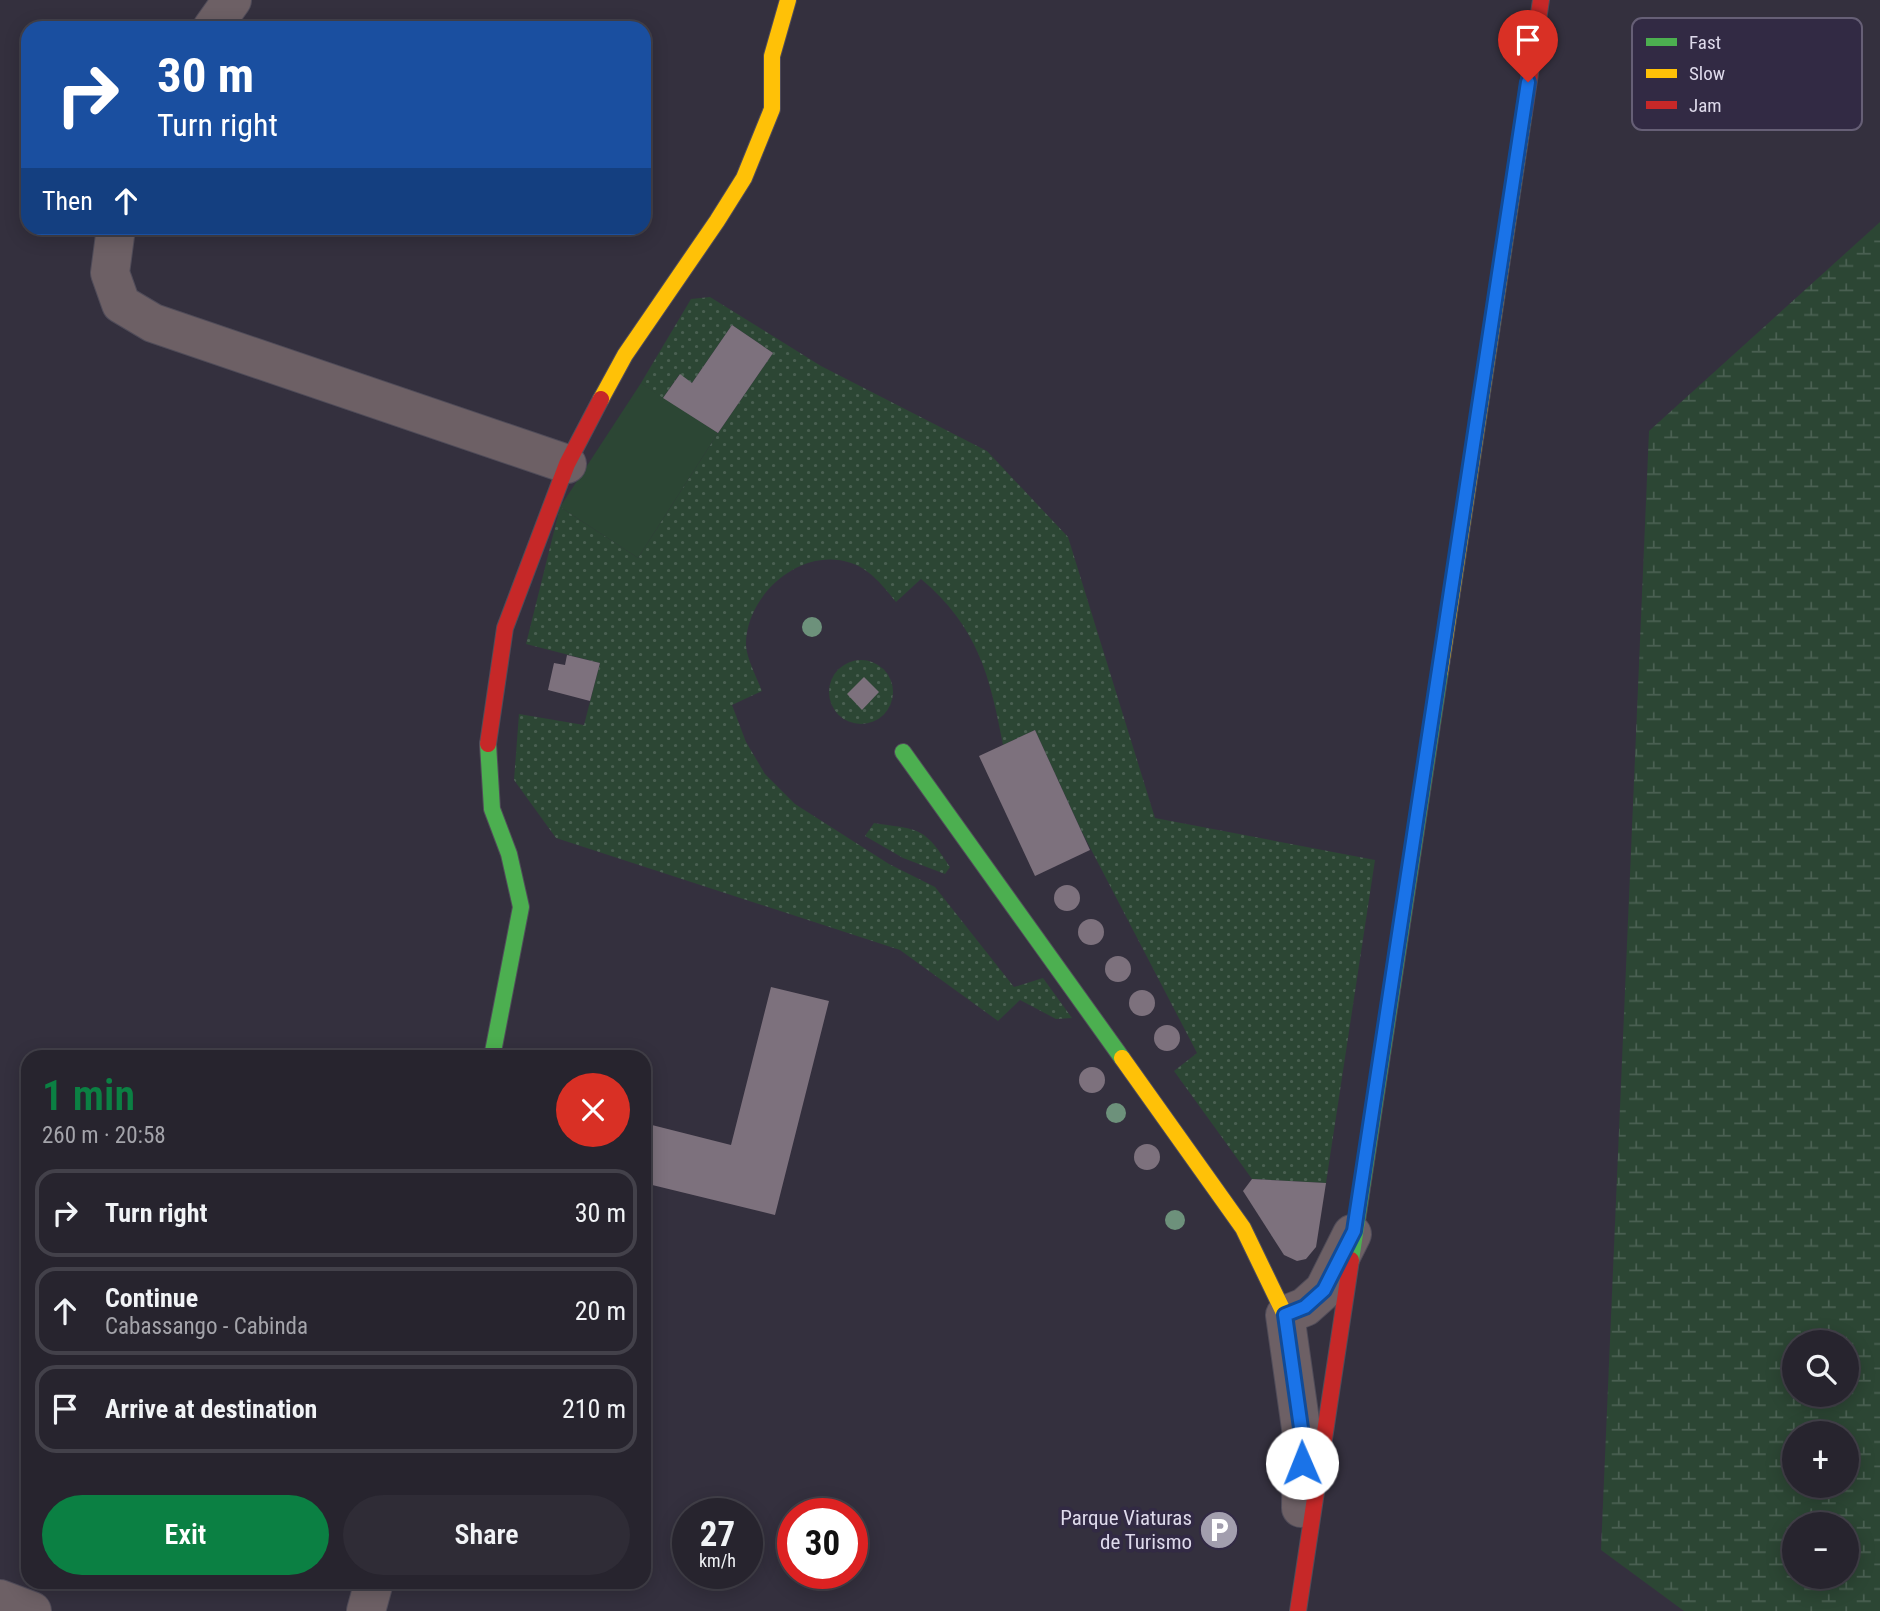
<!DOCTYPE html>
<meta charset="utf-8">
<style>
body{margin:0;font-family:"Roboto Condensed",sans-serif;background:#2f2c36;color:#f1f3f6;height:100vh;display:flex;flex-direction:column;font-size:26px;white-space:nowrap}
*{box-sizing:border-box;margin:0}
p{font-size:23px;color:#a4a4aa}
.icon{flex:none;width:38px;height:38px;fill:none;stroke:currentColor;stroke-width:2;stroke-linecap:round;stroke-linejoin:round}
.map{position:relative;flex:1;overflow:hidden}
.sheet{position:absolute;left:21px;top:1050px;width:630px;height:539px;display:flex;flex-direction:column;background:#27242e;border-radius:21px;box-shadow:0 4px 18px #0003,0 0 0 2px #43414a}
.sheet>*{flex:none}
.hud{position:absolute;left:21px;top:21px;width:630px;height:214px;border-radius:21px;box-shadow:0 4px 18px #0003,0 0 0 2px #43414a;background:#1a4fa0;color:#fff;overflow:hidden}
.tools{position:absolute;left:1782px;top:1330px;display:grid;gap:14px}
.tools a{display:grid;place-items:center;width:77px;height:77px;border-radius:50%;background:#27242e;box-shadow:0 4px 18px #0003,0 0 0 2px #43414a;font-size:35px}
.speed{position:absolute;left:672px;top:1498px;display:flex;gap:14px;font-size:35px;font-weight:700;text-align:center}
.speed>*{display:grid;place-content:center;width:91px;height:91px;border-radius:50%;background:#27242e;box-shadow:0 4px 18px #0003,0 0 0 2px #43414a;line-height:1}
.speed small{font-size:18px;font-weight:400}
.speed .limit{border:10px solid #d22;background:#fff;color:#111}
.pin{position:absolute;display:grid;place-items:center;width:60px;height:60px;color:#fff;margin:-72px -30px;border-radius:50% 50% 50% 0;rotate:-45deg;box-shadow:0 0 7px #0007}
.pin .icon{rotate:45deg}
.me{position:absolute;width:77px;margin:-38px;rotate:359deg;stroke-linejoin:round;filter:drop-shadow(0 0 5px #0008)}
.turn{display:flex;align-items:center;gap:24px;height:147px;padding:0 21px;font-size:32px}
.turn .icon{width:91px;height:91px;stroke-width:2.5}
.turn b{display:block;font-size:49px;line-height:60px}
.then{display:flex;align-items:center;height:66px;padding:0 21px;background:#0003;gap:14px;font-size:26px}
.round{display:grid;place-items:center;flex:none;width:74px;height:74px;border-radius:37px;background:#2f2c36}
.headline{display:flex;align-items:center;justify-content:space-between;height:119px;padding:0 21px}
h1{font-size:42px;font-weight:600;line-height:52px;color:#0b8043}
.primary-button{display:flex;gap:14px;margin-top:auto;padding:14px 21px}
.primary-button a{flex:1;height:80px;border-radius:42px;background:#0b8043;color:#fff;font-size:28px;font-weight:600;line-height:80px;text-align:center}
.primary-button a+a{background:#2f2c36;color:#f1f3f6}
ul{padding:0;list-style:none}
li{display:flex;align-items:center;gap:21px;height:88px;margin:0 14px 10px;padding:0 7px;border:4px solid #43414a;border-radius:21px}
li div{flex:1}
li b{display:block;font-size:26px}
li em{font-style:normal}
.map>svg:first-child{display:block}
.green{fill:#2c4634}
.wetland{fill:url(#wetland-marsh);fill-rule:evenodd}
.garden{fill:url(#garden-dots)}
.building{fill:#7d717d}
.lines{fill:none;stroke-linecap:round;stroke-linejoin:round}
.street-casing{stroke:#504c59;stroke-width:40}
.fast-casing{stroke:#504c59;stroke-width:18}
.slow-casing{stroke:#504c59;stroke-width:18}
.jam-casing{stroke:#504c59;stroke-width:18}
.street{stroke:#6d6065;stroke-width:38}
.fast{stroke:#4caf50;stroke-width:16}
.slow{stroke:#ffc107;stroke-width:16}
.jam{stroke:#c62828;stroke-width:16}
.tree{fill:#6d917b}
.route-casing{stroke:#114b97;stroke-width:18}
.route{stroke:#1a73e8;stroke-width:12}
.labels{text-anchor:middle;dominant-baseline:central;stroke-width:7;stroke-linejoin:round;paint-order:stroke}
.poi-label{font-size:21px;fill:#dedaeb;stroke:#322a44;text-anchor:end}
.key{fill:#322a44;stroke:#665f76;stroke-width:2}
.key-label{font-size:19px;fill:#dedaeb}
</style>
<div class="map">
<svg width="1880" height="1611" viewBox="0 0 1880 1611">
<defs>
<pattern id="wetland-marsh" width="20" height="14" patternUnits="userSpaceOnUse" patternTransform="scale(1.75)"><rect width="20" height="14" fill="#2c4634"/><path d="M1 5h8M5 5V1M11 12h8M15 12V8" fill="none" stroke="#4a6052"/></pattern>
<pattern id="garden-dots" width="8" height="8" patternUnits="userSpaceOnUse" patternTransform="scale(1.75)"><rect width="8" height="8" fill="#2c4634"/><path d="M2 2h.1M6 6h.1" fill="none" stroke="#4a6052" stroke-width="1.8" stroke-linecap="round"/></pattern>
</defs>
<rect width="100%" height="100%" fill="#34303e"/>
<path class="green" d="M641,383L718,433L638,558L560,507Z"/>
<path class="wetland" d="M1880,222V1611H1684L1601,1550L1649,431ZM1794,1342H1846V1395H1794ZM1794,1433H1846V1486H1794ZM1794,1524H1846V1577H1794Z"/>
<g class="garden">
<path d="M710,297L821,366L987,451L1068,537L1155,818L1375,860L1326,1183L1252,1179L1174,1071L1197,1053L1082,832L1035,730L1003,745C990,675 977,626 921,579L896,602C884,587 870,569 851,563C801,546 746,595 746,644C746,657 757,678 762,691L732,705L746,742L765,774L795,804L889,864L935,887L1014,987L1043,978L1072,1018L1056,1019L1020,1000L998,1021L900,950L556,838L514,780L519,714L584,725L600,663L526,644L560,507L638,558L718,433L773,353L732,325L692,383L679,375L663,398L641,383L691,299Z"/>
<circle cx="861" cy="692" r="32"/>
<path d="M874,823C919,830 924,826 950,867L945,874L903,858L865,836Z"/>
</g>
<g class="building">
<path d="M732,325L773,353L718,433L663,398L680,374L692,383Z"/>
<path d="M567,655L600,663L590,701L548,690L554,663L565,665Z"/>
<path d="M864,677L879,692L862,710L847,694Z"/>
<path d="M1035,730L1090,850L1035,876L979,756Z"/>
<circle cx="1067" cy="898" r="13"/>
<circle cx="1091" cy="932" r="13"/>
<circle cx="1118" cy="969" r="13"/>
<path d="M771,987L829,1001L775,1215L644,1183V1123L731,1145Z"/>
<circle cx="1142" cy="1003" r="13"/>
<circle cx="1167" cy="1038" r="13"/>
<circle cx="1092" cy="1080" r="13"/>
<circle cx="1147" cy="1157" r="13"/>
<path d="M1252,1179L1326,1183L1316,1247L1306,1259L1297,1261L1284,1255L1243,1191Z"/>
</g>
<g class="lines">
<g class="street-casing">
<g id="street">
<path d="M212,28L232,0"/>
<path d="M116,228L110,273L121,304L153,323L567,464"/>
<path d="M1301,1508L1302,1435L1285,1315L1305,1307L1324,1290L1352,1234"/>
<path d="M0,1599L32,1611"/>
<path d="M366,1611L374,1582"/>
</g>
</g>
<g class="fast-casing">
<g id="fast">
<path d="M488,744L492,809L509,854L521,907L492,1057"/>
<path d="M903,752L1122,1058"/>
<path d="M1351,1260L1440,672"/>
</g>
</g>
<g class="slow-casing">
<g id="slow">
<path d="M601,399L625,355L717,221L744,178L772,109V56L788,0"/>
<path d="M1440,672L1524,113"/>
<path d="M1122,1058L1243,1228L1285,1315"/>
</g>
</g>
<g class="jam-casing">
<g id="jam">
<path d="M1524,113L1541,0"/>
<path d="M488,744L505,628L567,464L601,399"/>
<path d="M1298,1611L1351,1260"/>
</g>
</g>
<use href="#street" class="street"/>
<use href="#fast" class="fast"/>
<use href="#slow" class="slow"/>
<use href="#jam" class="jam"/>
</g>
<g class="tree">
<circle cx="812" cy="627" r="10"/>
<circle cx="1116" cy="1113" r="10"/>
<circle cx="1175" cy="1220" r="10"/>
</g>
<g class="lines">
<g class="route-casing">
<path id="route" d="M1302,1463V1435L1285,1315L1305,1307L1324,1290L1354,1231L1528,82"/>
</g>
<use href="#route" class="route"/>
</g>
<defs>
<g id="parking-disc" transform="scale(2.0125)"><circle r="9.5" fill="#a29eae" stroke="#322a44"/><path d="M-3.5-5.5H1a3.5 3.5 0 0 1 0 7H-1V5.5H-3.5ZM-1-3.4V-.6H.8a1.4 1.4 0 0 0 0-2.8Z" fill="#fff"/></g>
</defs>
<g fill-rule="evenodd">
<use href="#parking-disc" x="1219" y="1530"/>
</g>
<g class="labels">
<g class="poi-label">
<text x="1192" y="1518">Parque Viaturas<tspan x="1192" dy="24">de Turismo</tspan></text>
</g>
</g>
<rect x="1632" y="18" width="230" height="112" rx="10" class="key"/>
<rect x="1646" y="38" width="31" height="8" fill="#4caf50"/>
<rect x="1646" y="69" width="31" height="9" fill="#ffc107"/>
<rect x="1646" y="101" width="31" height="8" fill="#c62828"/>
<g class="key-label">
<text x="1689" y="49">Fast</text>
<text x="1689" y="80">Slow</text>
<text x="1689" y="112">Jam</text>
</g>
</svg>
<div class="tools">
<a><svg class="icon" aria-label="search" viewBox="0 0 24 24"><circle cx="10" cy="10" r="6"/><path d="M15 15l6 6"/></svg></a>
<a>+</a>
<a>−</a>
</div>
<div class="speed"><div>27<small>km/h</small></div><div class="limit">30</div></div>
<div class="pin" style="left:1528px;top:82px;background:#d93025"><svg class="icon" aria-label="arrive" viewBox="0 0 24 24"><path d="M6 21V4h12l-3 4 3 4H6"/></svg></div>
<svg class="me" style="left:1302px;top:1463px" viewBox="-20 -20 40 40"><circle r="19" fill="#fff"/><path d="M0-13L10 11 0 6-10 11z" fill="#1a73e8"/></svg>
<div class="hud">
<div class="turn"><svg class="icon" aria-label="right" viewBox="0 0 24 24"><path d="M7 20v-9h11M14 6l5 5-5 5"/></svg><div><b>30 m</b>Turn right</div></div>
<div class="then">Then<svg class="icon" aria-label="ahead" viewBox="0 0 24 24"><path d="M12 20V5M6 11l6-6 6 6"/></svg></div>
</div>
<section class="sheet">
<div class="headline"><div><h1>1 min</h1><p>260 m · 20:58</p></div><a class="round" style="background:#d93025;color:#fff"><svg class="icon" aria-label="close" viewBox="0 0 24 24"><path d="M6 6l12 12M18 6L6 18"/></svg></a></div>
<ul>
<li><svg class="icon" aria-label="right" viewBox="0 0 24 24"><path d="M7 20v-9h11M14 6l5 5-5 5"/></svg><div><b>Turn right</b></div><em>30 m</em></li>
<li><svg class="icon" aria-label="ahead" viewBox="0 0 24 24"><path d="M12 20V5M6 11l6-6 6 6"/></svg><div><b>Continue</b><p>Cabassango - Cabinda</p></div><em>20 m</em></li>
<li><svg class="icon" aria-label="arrive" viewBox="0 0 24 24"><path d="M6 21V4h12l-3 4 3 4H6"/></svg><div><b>Arrive at destination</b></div><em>210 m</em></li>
</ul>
<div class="primary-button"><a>Exit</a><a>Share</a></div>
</section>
</div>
